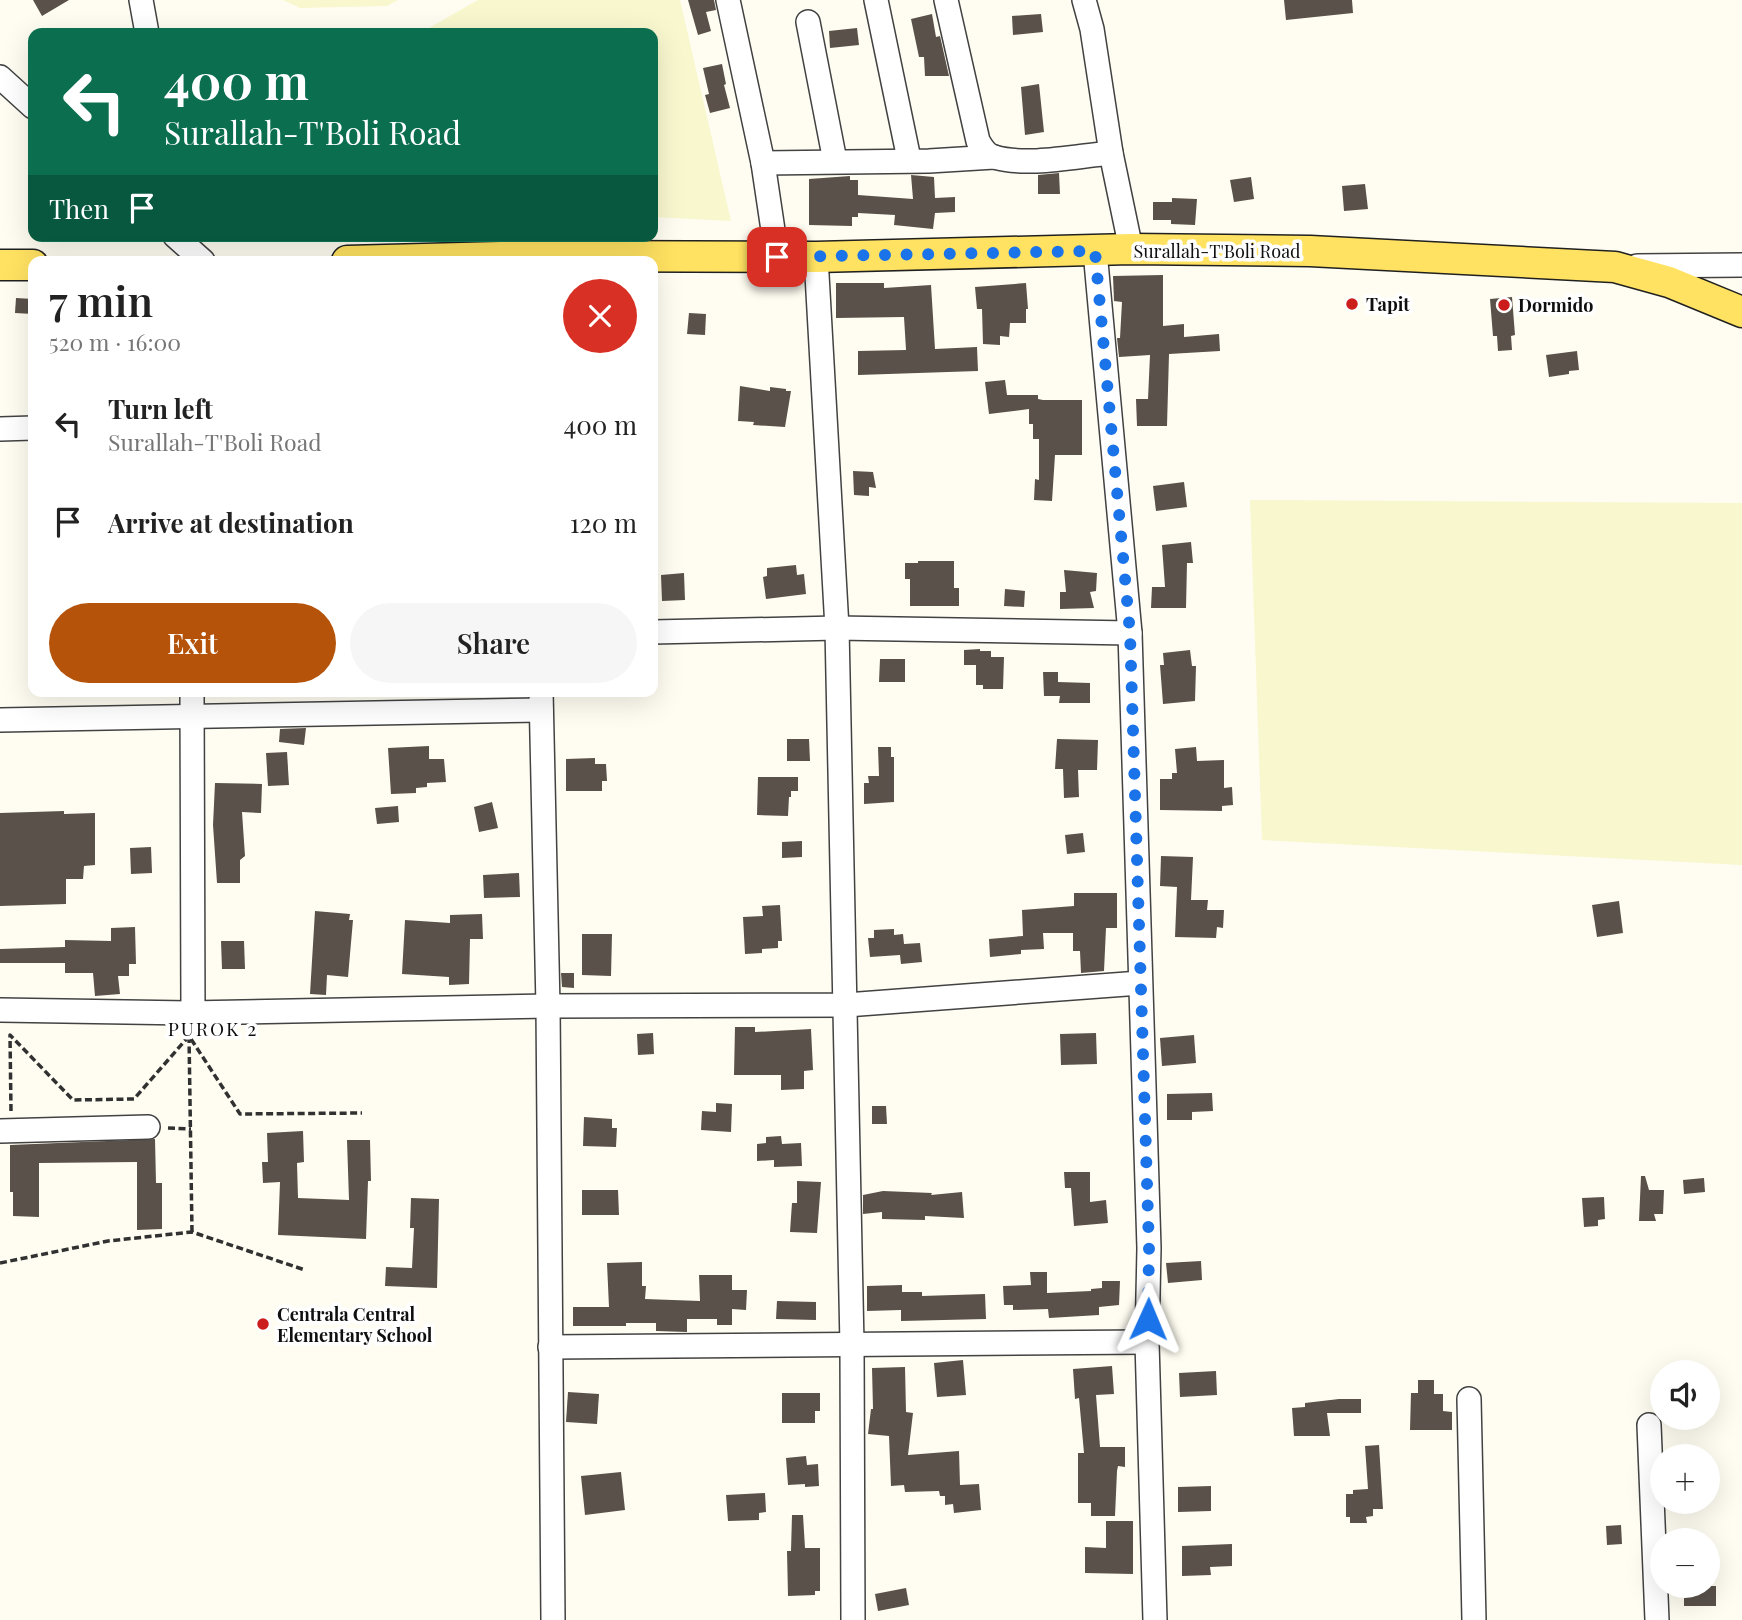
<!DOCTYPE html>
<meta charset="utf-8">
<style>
body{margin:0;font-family:"Playfair Display",serif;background:#f6f6f6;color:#222;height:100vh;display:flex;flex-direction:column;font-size:26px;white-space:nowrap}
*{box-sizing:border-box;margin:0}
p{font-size:23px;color:#767676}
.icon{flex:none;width:38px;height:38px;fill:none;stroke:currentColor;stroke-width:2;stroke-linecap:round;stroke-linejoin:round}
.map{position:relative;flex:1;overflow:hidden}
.details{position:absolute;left:28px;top:256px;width:630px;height:441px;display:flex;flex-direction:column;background:#fff;border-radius:14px;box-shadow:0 7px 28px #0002}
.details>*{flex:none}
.banner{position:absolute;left:28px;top:28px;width:630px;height:214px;border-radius:14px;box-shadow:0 7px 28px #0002;background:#0b6e4f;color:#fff;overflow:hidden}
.controls{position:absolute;left:1650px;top:1360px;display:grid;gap:14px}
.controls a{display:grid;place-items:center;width:70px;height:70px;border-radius:50%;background:#fff;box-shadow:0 7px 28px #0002;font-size:35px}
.pin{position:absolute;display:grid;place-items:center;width:60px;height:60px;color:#fff;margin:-30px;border-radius:14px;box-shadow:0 4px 10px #0006}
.me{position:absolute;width:77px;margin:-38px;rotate:1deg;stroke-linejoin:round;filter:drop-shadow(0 0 5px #0008)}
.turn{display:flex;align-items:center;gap:24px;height:147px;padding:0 21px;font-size:32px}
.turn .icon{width:91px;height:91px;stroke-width:2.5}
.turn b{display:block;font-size:49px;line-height:60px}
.then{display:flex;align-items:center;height:66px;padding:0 21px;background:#0003;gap:14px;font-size:26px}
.round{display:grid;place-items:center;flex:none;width:74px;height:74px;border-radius:37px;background:#f6f6f6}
.headline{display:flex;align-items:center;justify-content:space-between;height:119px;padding:0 21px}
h1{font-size:42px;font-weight:600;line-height:52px}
.primary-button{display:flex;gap:14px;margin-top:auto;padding:14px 21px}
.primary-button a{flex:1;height:80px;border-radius:42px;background:#b45309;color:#fff;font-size:28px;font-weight:600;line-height:80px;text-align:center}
.primary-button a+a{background:#f6f6f6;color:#222}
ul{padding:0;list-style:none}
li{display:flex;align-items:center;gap:21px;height:98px;padding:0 21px}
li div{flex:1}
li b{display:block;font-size:26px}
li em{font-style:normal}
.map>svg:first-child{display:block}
.farmland{fill:#f8f7ce}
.building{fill:#59514a}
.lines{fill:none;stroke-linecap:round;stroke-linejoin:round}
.minor-casing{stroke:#424242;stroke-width:26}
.major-casing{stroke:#202020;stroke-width:33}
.path{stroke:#313131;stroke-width:3.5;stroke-dasharray:7 3.5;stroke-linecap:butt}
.minor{stroke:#fff;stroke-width:23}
.major{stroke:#ffe261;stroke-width:30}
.route{stroke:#1a73e8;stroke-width:12;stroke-dasharray:0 21.6}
.poi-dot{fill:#cb1d1b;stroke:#fff;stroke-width:2.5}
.labels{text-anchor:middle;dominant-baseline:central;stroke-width:7;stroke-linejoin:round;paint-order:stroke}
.street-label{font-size:18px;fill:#0f0f0f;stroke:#fff}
.poi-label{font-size:18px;font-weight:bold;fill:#0f0f0f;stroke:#fff;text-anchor:start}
.neighbourhood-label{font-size:19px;letter-spacing:2px;fill:#0f0f0f;stroke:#fff}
</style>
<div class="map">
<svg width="1742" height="1620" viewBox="0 0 1742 1620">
<rect width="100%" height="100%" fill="#fffdf1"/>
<g class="farmland">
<path d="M283,0H398L387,6L300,8Z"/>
<path d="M478,0H680L731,221L653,217V33H420Z"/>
<path d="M1250,500L1742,503V865L1262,840Z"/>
</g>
<g class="building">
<path d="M33,0H69L42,16Z"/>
<path d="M688,0H714L716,10L706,12L711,31L698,35Z"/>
<path d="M1284,0H1352L1353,13L1286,20Z"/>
<path d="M932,14L936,37L940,36L949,76H925L924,57H919L911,19Z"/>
<path d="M1041,14L1043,32L1013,35L1012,16Z"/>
<path d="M857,28L859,45L830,48L829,31Z"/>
<path d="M722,64L726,84L724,85L730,108L710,113L705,95L709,94L703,68Z"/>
<path d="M1039,84L1044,132L1025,135L1021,87Z"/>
<path d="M1059,173L1060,194H1038V175Z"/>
<path d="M911,175L934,177L935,198L955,197V212L935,213L933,229L894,225L895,215L858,213V217H852V226L809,225V179L850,176V180H858V195L913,199Z"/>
<path d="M1251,177L1254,199L1234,202L1230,180Z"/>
<path d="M1365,184L1368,209L1344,211L1342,186Z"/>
<path d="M1172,198L1197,199L1195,225L1171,224V220H1153V202H1172Z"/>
<path d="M1163,275V326L1184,324V337L1219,334L1220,351L1169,354L1167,426H1137L1136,399H1148L1150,355L1119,357L1117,338H1120L1122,302L1114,301L1113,276Z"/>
<path d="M836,283H884V288L931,285L935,349L977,347L978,371L858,375V351L906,350L904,317L836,318Z"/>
<path d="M1026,283L1028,309H1026V323H1010L1009,337L1000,336V345L983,344L982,309H977L975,287Z"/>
<path d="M1512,297L1515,335L1511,336L1512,350L1498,351L1497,336H1493L1490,299Z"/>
<path d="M16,298L33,299V314L15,313Z"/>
<path d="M689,313L706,314L705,335L687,334Z"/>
<path d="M1577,351L1579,370L1569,371V374L1549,377L1546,355Z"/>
<path d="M1005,380L1007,395H1038V399L1043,400H1082V455H1055L1052,501L1034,500L1035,479L1039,480V439H1033V424H1029V409L989,414L985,382Z"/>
<path d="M740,386L770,391V387L786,389V391H791L785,427L753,425L754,422L738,421Z"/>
<path d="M853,471L873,472L876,488L869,487V496L854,495Z"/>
<path d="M1184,482L1187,507L1156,511L1153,486Z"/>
<path d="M1191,542L1193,563H1187L1186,608H1151L1152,587H1165L1162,545Z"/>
<path d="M918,561H954V588H959V606H910V579H905V563H918Z"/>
<path d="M796,565L797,575L804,574L806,594L766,599L763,577L767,576V568Z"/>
<path d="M1064,570L1097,573L1096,591L1090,592L1094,608L1060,609V592H1066Z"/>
<path d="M684,573L685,600L662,601L661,575Z"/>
<path d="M1005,589L1025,591L1024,607L1004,606Z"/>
<path d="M980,649V651H991V657H1004L1003,689H983V685H976V665H964V650Z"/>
<path d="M1190,650L1192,666H1196L1195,701L1163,704L1160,665H1164L1163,653Z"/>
<path d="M880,659H905V682H879Z"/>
<path d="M1043,672H1058V682L1090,683V703H1059L1060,696H1044Z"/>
<path d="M306,728L304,745L279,742L280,729Z"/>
<path d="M787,739H809L810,761H787Z"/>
<path d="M1057,739L1098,740L1097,770H1078L1079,797L1064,798L1063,769H1055Z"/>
<path d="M429,746V759H444L446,782L427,783V787L416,788V793L391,794L388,748Z"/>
<path d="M878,747H891V757H894V802L864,804V783H869L868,776H879Z"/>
<path d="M1196,747L1197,761L1224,760V788L1232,787L1233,805L1222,806V811L1160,810V779H1172V773H1177L1175,749Z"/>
<path d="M287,752L289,785L268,786L266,753Z"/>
<path d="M595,758V764H606L607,781H602V791H566V759Z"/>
<path d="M758,777H798V791H791V797H789L788,816L757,815Z"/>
<path d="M215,783L262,784L261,813L242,812L245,856L240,860V883H217L213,825Z"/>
<path d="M492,802L498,828L479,832L474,807Z"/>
<path d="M398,806L399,822L377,824L375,808Z"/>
<path d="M64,811V814L95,813V865L84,866L83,879H66V904L0,906V813Z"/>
<path d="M1083,833L1085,852L1067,854L1065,835Z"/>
<path d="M802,841V857L782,858V842Z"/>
<path d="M151,847L152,873L131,874L130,848Z"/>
<path d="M1161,856L1193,857L1191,900H1208L1207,910H1224L1223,928L1217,927L1216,938L1175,937L1177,887L1160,886Z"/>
<path d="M519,873L520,897L484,898L483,875Z"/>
<path d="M1074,893H1117V928H1106L1104,971L1081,973L1080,951H1073V933H1043L1044,949L1021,950V954L990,957L989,939L1023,936L1022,910L1074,906Z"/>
<path d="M1619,901L1623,933L1597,937L1592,905Z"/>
<path d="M780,905L782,941H778V948L762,949V953L745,954L743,917L763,916L762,906Z"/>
<path d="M315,911L350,914L349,920H353L348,977L327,975L326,995L310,994Z"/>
<path d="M482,914L483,939H470L469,984L449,985V977L402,974L405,920L450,923V915Z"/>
<path d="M135,927L136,964H129V976H118L120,994L95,996L93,973H65V963H0V949L65,947V940L111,941V928Z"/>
<path d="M894,929V935L903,934L904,944L920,943L922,962L901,964L900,955L870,957L868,938H874V930Z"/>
<path d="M582,934H612L611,976L582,975Z"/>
<path d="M221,941H244L245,969H222Z"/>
<path d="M561,973H574V988L562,987Z"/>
<path d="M735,1027H755V1032L811,1029L813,1070L804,1071V1089L781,1090V1075H734Z"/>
<path d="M653,1033L654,1054L638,1055L637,1034Z"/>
<path d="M1096,1033L1097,1064L1061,1065L1060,1034Z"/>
<path d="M1194,1035L1196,1063L1162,1066L1160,1038Z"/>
<path d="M1212,1093L1213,1111L1192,1112V1120H1167V1094Z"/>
<path d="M716,1103L732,1104L731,1132L701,1130L702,1111L716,1112Z"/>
<path d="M872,1106H886L887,1124H872Z"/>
<path d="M584,1117L612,1119V1128H617L616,1147L583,1146Z"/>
<path d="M303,1131L304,1162L297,1163L298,1198L349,1200L347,1140H370L371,1181H368L366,1239L278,1235L280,1182L263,1183L262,1162H268L267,1133Z"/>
<path d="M781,1136L782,1144L801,1143L802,1166L774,1167V1160L757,1161V1144L766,1143V1137Z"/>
<path d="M155,1139L156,1183H162V1229L137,1230V1162L39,1163V1217L13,1216V1192H10V1145Z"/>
<path d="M1064,1172H1090V1202L1106,1200L1108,1223L1074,1226L1071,1188H1065Z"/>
<path d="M1641,1176H1645L1649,1190H1664L1663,1214H1654L1656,1221H1639Z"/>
<path d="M1704,1178L1705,1192L1684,1194L1683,1180Z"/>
<path d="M797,1181L821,1182L817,1233L790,1232L792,1203H797Z"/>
<path d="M582,1190H618L619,1215H582Z"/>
<path d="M883,1191L932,1193L931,1195L962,1192L964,1218L925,1216V1220L882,1219V1212L863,1214V1195Z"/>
<path d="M1604,1197L1605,1219L1598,1220V1226L1584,1227L1582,1198Z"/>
<path d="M411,1198L439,1199L437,1288L385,1286L386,1267L412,1268L414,1228H410Z"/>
<path d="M1201,1261L1202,1280L1168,1283L1166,1263Z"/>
<path d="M642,1262V1286H646L645,1299L700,1301L699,1275H732V1290H747L746,1310L732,1309V1325H717V1319H687V1332L656,1331V1323H626V1326H573V1307H609L607,1263Z"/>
<path d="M1030,1272H1047V1293L1091,1291V1289L1102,1288V1281H1120L1119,1305L1099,1307V1315L1049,1318L1048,1309L1013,1310V1305H1004L1003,1286L1031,1285Z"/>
<path d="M902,1285V1292H922V1296L985,1294L986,1319L901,1321V1310L867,1311V1286Z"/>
<path d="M777,1301L816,1302V1320L776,1319Z"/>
<path d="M963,1360L966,1395L937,1397L934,1363Z"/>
<path d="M1112,1366L1114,1394L1096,1395L1100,1447H1125V1467L1118,1466L1117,1471L1115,1516H1091V1503H1078V1453H1084L1079,1398L1075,1399L1073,1369Z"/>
<path d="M905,1367L906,1412L913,1413L908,1455L959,1451L960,1485L979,1484L981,1510L954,1513L953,1504L945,1505V1496H940L939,1491L905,1492L904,1485L891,1486L889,1436L868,1434L871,1409H873L872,1368Z"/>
<path d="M1216,1371L1217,1395L1180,1397L1179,1373Z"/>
<path d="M1418,1380H1434V1394H1443V1411L1452,1412V1430H1410L1411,1393H1418Z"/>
<path d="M568,1392L599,1394L597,1424L566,1422Z"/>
<path d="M782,1393H820V1411H815V1423H782Z"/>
<path d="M1339,1399H1361V1413H1327L1330,1436H1294L1292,1408L1305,1407V1403Z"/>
<path d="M1379,1445L1383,1509H1373V1516L1366,1517L1367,1523H1350V1517H1346V1494H1353V1490L1368,1489L1365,1446Z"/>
<path d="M806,1456L807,1465L818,1464L819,1486L805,1487V1484L788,1485L786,1458Z"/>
<path d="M621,1472L625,1510L585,1515L581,1476Z"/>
<path d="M1211,1486V1511L1178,1512V1487Z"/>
<path d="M765,1493L766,1512L759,1513V1520L728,1521L726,1495Z"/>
<path d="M792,1515H803L805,1548H820V1591H815V1595L788,1596L787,1551H791Z"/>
<path d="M1106,1521H1133V1574L1085,1573V1547L1106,1548Z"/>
<path d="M1621,1525L1622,1544L1607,1545L1606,1526Z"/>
<path d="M1232,1544V1566L1210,1567L1211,1575L1182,1576V1546Z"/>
<rect x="1684" y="1586" width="32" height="20"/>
<path d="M906,1588L909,1605L878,1611L875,1594Z"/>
</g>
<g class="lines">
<g class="minor-casing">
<g id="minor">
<path d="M141,0L147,33"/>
<path d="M728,0L763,163L777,257"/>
<path d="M876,0L909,159"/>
<path d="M946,0L978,141C982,148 986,155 994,157C1028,167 1076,156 1111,153"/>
<path d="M1084,0L1092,29L1111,153L1131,249"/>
<path d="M808,22L835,161"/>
<path d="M0,77L33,107"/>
<path d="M763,163L929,161L994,157"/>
<path d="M175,236L203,261"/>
<path d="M1095,251L1130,633L1149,1248L1147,1342L1155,1620"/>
<path d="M816,257L837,628L852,1345L853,1620"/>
<path d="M1637,266L1742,265"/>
<path d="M0,429L33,428"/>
<path d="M653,632L837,628L1130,633"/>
<path d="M192,691L193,1013"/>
<path d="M541,691L548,1006L553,1620"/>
<path d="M0,720L541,710"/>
<path d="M0,1010L189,1013L548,1006L846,1005L1140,983"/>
<path d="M0,1131L148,1127"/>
<path d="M550,1347L1147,1342"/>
<path d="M1469,1399L1474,1620"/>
<path d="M1649,1425L1657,1620"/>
</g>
</g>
<g class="major-casing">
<g id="major">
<path d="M347,261L542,256L816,257L1131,249L1310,251L1615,267L1669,282L1742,312"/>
<path d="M0,265H33"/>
</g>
</g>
<g class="path">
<path d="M189,1036L192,1232"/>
<path d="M11,1111L10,1035L73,1100L134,1099L189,1036L240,1114L362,1113"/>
<path d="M168,1128L191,1129"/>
<path d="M0,1263L108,1241L192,1232L305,1270"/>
</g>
<use href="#minor" class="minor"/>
<use href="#major" class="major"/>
</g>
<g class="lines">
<path class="route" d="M777,257L1095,251L1130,633L1149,1248L1148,1319"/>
</g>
<g class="poi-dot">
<circle cx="1352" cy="304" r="7"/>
<circle cx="1504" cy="305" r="7"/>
<circle cx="263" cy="1324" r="7"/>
</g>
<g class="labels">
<g class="street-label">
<text x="1217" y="251">Surallah-T'Boli Road</text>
</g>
<g class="poi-label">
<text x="1366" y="304">Tapit</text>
<text x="1518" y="305">Dormido</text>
<text x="277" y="1314">Centrala Central<tspan x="277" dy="21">Elementary School</tspan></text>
</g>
<g class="neighbourhood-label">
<text x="213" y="1028">PUROK 2</text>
</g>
</g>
</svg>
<div class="controls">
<a><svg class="icon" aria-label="sound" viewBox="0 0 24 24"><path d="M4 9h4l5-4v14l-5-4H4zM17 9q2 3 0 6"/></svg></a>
<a>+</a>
<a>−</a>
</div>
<div class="pin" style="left:777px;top:257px;background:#d93025"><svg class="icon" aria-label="arrive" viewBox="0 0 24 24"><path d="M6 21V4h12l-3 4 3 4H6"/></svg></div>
<svg class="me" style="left:1148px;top:1319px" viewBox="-20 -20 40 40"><path d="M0-17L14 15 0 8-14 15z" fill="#1a73e8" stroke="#fff" stroke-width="4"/></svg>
<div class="banner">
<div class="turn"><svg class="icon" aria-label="left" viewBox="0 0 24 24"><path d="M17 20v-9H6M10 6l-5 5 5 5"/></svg><div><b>400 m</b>Surallah-T'Boli Road</div></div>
<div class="then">Then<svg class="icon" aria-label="arrive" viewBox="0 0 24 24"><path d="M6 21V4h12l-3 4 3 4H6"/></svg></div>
</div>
<section class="details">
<div class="headline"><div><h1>7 min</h1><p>520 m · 16:00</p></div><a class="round" style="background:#d93025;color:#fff"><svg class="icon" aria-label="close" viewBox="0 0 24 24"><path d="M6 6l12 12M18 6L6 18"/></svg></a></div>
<ul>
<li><svg class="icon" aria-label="left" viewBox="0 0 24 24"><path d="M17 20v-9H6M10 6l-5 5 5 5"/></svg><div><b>Turn left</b><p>Surallah-T'Boli Road</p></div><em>400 m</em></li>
<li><svg class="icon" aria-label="arrive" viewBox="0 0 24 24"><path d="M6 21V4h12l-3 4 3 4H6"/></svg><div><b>Arrive at destination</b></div><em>120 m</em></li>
</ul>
<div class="primary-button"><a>Exit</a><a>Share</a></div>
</section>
</div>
